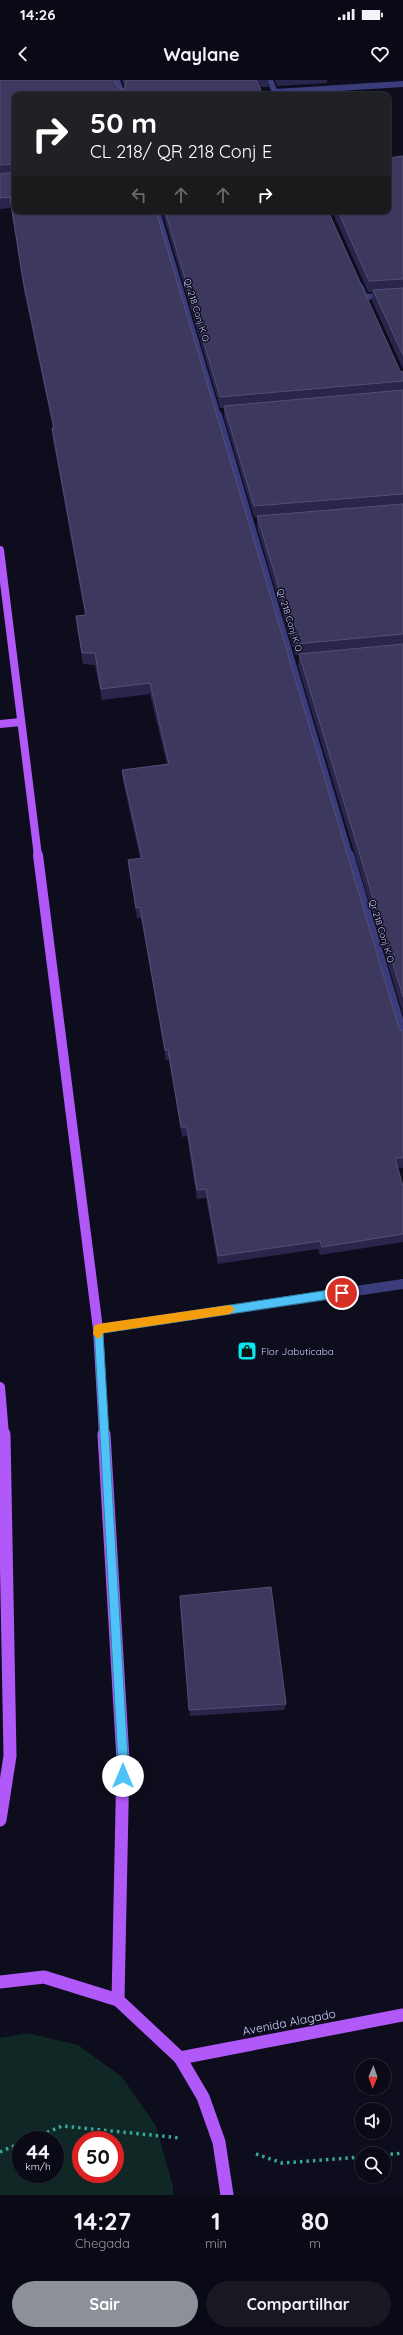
<!DOCTYPE html>
<html lang="pt">
<style>
body{margin:0;font-family:Quicksand,sans-serif;background:#181823;color:#f1f3f6;height:100vh;display:flex;flex-direction:column;font-size:15px;white-space:nowrap}
*{box-sizing:border-box;margin:0}
p{font-size:13px;color:#999aa1}
.icon{flex:none;width:22px;height:22px;fill:none;stroke:currentColor;stroke-width:2;stroke-linecap:round;stroke-linejoin:round}
.map{position:relative;height:2115px;overflow:hidden}
.details{display:flex;flex-direction:column;background:#0a0a16;flex:1}
.details>*{flex:none}
.hud{position:absolute;left:12px;top:12px;width:379px;height:122px;border-radius:8px;box-shadow:0 1px 3px #0004,0 0 0 1px #2a2b35;background:#202124;color:#fff;overflow:hidden}
.needle{width:26px;rotate:182deg}
.buttons{position:absolute;left:355px;top:1979px;display:grid;gap:8px}
.buttons a{display:grid;place-items:center;width:36px;height:36px;border-radius:50%;background:#0a0a16;box-shadow:0 1px 3px #0004,0 0 0 1px #2a2b35;font-size:20px}
.speed{position:absolute;left:12px;top:2051px;display:flex;gap:8px;font-size:20px;font-weight:700;text-align:center}
.speed>*{display:grid;place-content:center;width:52px;height:52px;border-radius:50%;background:#0a0a16;box-shadow:0 1px 3px #0004,0 0 0 1px #2a2b35;line-height:1}
.speed small{font-size:10px;font-weight:400}
.speed .limit{border:6px solid #d22;background:#fff;color:#111}
.pin{position:absolute;display:grid;place-items:center;width:34px;height:34px;color:#fff;margin:-17px;border:2px solid #fff;border-radius:50%;box-shadow:0 1px 4px #0007}
.me{position:absolute;width:44px;margin:-22px;rotate:0deg;stroke-linejoin:round;filter:drop-shadow(0 0 3px #0008)}
.turn{display:flex;align-items:center;gap:14px;height:84px;padding:0 12px;font-size:18px}
.turn .icon{width:52px;height:52px;stroke-width:2.5}
.turn b{display:block;font-size:28px;line-height:34px}
.lanes{display:flex;align-items:center;height:38px;padding:0 12px;background:#0003;justify-content:center;gap:20px;direction:ltr}
.lanes .off{opacity:.35}
.eta{display:flex;justify-content:space-evenly;align-items:center;height:68px;text-align:center}
.eta b{font-size:24px;font-weight:800;line-height:28px}
.cta{display:flex;gap:8px;margin-top:auto;padding:8px 12px}
.cta a{flex:1;height:46px;border-radius:24px;background:#8c9099;color:#fff;font-size:16px;font-weight:800;line-height:46px;text-align:center}
.cta a+a{background:#181823;color:#f1f3f6}
.status{display:flex;justify-content:space-between;align-items:center;height:28px;padding:0 20px;background:#0a0a16;direction:ltr}
.status svg{height:11px;fill:currentColor}
header{display:flex;justify-content:space-between;align-items:center;height:52px;padding:0 12px;background:#0a0a16;font-size:18px;font-weight:800}
.map>svg:first-child{display:block}
.green{fill:#102825;fill-rule:evenodd}
.lines{fill:none;stroke-linecap:round;stroke-linejoin:round}
.path{stroke:#32ab9a;stroke-width:3.5;stroke-dasharray:2.5 4;stroke-linecap:butt}
.minor-far2{stroke:#3a3c7b;stroke-width:6}
.minor-far1{stroke:#3a3c7b;stroke-width:8}
.minor{stroke:#3a3c7b;stroke-width:10}
.major-far2{stroke:#b058f8;stroke-width:8}
.major-far1{stroke:#b058f8;stroke-width:10}
.major{stroke:#b058f8;stroke-width:13}
.wall{fill:#2a264b}
.building{fill:#3c385e;stroke:#534f77}
.route{fill:#4fc3f7;stroke:#337fa1}
.slow{fill:#f59e0b}
.labels{text-anchor:middle;dominant-baseline:central;stroke-width:3;stroke-linejoin:round;paint-order:stroke}
.far-street-label{font-size:9px;fill:#ceccfd;stroke:#0e0d1e}
.poi-label{font-size:10px;fill:#ceccfd;stroke:#0e0d1e;text-anchor:start}
.near-street-label{font-size:12px;fill:#ceccfd;stroke:#0e0d1e}
</style>
<div class="status"><b>14:26</b><svg viewBox="0 0 49 12"><path d="M0 12V9h3v3zM5 12V6h3v6zM10 12V3h3v9zM15 12V0h3v12zM26 1h20v11H26zM47 4h2v5h-2z"/></svg></div>
<header><svg class="icon" aria-label="back" viewBox="0 0 24 24"><path d="M15 5l-7 7 7 7"/></svg>Waylane<svg class="icon" aria-label="heart" viewBox="0 0 24 24"><path d="M12 20l-8-8c-3-5 5-10 8-4 3-6 11-1 8 4z"/></svg></header>
<div class="map">
<svg width="403" height="2115" viewBox="0 0 403 2115">
<rect width="100%" height="100%" fill="#0e0d1e"/>
<path class="green" d="M27,1953L78,1965L122,1997L156,2046L173,2107V2115H0V1958ZM21,2060H55V2094H21ZM81,2060H115V2094H81Z"/>
<g class="lines">
<g class="path">
<path d="M29,2060L62,2046L181,2058"/>
<path d="M0,2072L21,2063"/>
<path d="M256,2074L282,2083L362,2077"/>
<path d="M384,2075L403,2073"/>
</g>
<g class="minor-far2">
<path d="M117,0L122,15"/>
<path d="M270,0L276,15"/>
<path d="M275,12L403,4"/>
<path d="M157,131L218,336"/>
<path d="M360,206L365,217L403,214"/>
</g>
<path class="minor-far1" d="M218,335L349,776"/>
<g class="minor">
<path d="M349,775L403,956"/>
<path d="M98,1249L403,1204"/>
</g>
<g class="major-far2">
<path d="M0,470L38,776"/>
<path d="M0,644L21,642"/>
</g>
<g class="major-far1">
<path d="M38,775L98,1249L104,1355"/>
<path d="M0,1307L4,1355"/>
</g>
<g class="major">
<path d="M104,1354L123,1680L118,1920"/>
<path d="M0,1740L10,1676L4,1354"/>
<path d="M0,1902L44,1897L118,1920L180,1978L203,2017L219,2062L227,2115"/>
<path d="M180,1978L403,1935"/>
</g>
</g>
<g class="wall">
<path d="M0,0L117,6L120,9L124,8L122,0H268V7H260L15,15V131L399,948L403,952V1088L397,1087L403,1106V1162L320,1175L318,1169L218,1184L206,1118L197,1119L187,1056L182,1057L169,980H166L141,838H137L129,790L128,780L140,778L123,701L122,690L167,684L150,614L102,620L95,585L83,584L77,548L76,536L85,535L53,359L52,348H53L24,211L11,128L0,129Z"/>
<path d="M275,0H327V3L277,6Z"/>
<path d="M403,76V289L372,221L373,212H368L332,131H388Z"/>
<path d="M162,131H328L400,291L403,292V934L298,586L299,575H295L257,448V437H254L224,337V328H220Z"/>
<path d="M180,1523L286,1624L284,1630L190,1636Z"/>
</g>
<g class="building">
<path d="M0,0H115L117,6L120,9L125,8L126,3L125,0H256L263,15H15V85L14,84L0,85Z"/>
<path d="M403,76V199L369,201L338,131H388V78Z"/>
<path d="M15,92V131H156L399,948L403,952V1078H395L403,1106V1154L322,1167L320,1161L218,1176L206,1109L197,1110L187,1047H181L168,970H165L140,827L136,828L128,780L142,778L122,690L169,684L150,603L101,609L95,573H82L76,536L86,535L52,348H54L23,200L10,117L0,118V94Z"/>
<path d="M165,131H328L400,291L403,292V301L220,317Z"/>
<path d="M403,208V275L373,210Z"/>
<path d="M403,310V414L254,426L224,326Z"/>
<path d="M403,424V554L296,564L257,436Z"/>
<path d="M403,564V917L299,574Z"/>
<path d="M271,1507L286,1624L189,1630L180,1516Z"/>
</g>
<path class="route" d="M342,1208L347,1213L342,1217L103,1253L129,1696L127,1700L123,1702L119,1700L94,1246Z"/>
<path class="slow" d="M230,1225L235,1229L230,1234L103,1253L101,1257L98,1259L93,1254L94,1246L98,1244Z"/>
<defs>
<g id="shop-square" transform="scale(1)"><rect x="-9" y="-9" width="18" height="18" rx="4" fill="#09e7ec" stroke="#0e0d1e"/><path d="M-5-2.5h2.3a2.7 3.5 0 0 1 5.4 0H5L5.5 6h-11ZM-1.5-2.5h3a1.5 2.3 0 0 0-3 0Z" fill="#111"/></g>
</defs>
<g fill-rule="evenodd">
<use href="#shop-square" x="247" y="1271"/>
</g>
<g class="labels">
<g class="far-street-label">
<text transform="translate(197 230) rotate(73)">Qr 218 Conj K O</text>
<text transform="translate(290 540) rotate(73)">Qr 218 Conj K O</text>
<text transform="translate(382 851) rotate(73)">Qr 218 Conj K O</text>
</g>
<g class="poi-label">
<text x="261" y="1271">Flor Jabuticaba</text>
</g>
<g class="near-street-label">
<text transform="translate(289 1942) rotate(-11)">Avenida Alagado</text>
</g>
</g>
</svg>
<div class="buttons">
<a><svg class="needle" viewBox="-14 -14 28 28"><path d="M0-13l5 13h-10z" fill="#e53935"/><path d="M0 13l5-13h-10z" fill="#999aa1"/></svg></a>
<a><svg class="icon" aria-label="sound" viewBox="0 0 24 24"><path d="M4 9h4l5-4v14l-5-4H4zM17 9q2 3 0 6"/></svg></a>
<a><svg class="icon" aria-label="search" viewBox="0 0 24 24"><circle cx="10" cy="10" r="6"/><path d="M15 15l6 6"/></svg></a>
</div>
<div class="speed"><div>44<small>km/h</small></div><div class="limit">50</div></div>
<div class="pin" style="left:342px;top:1213px;background:#d93025"><svg class="icon" aria-label="arrive" viewBox="0 0 24 24"><path d="M6 21V4h12l-3 4 3 4H6"/></svg></div>
<svg class="me" style="left:123px;top:1696px" viewBox="-20 -20 40 40"><circle r="19" fill="#fff"/><path d="M0-13L10 11 0 6-10 11z" fill="#4fc3f7"/></svg>
<div class="hud">
<div class="turn"><svg class="icon" aria-label="right" viewBox="0 0 24 24"><path d="M7 20v-9h11M14 6l5 5-5 5"/></svg><div><b>50 m</b>CL 218/ QR 218 Conj E</div></div>
<div class="lanes"><svg class="icon off" aria-label="left" viewBox="0 0 24 24"><path d="M17 20v-9H6M10 6l-5 5 5 5"/></svg><svg class="icon off" aria-label="ahead" viewBox="0 0 24 24"><path d="M12 20V5M6 11l6-6 6 6"/></svg><svg class="icon off" aria-label="ahead" viewBox="0 0 24 24"><path d="M12 20V5M6 11l6-6 6 6"/></svg><svg class="icon" aria-label="right" viewBox="0 0 24 24"><path d="M7 20v-9h11M14 6l5 5-5 5"/></svg></div>
</div>
</div>
<section class="details">
<div class="eta">
<div><b>14:27</b><p>Chegada</p></div>
<div><b>1</b><p>min</p></div>
<div><b>80</b><p>m</p></div>
</div>
<div class="cta"><a>Sair</a><a>Compartilhar</a></div>
</section>
